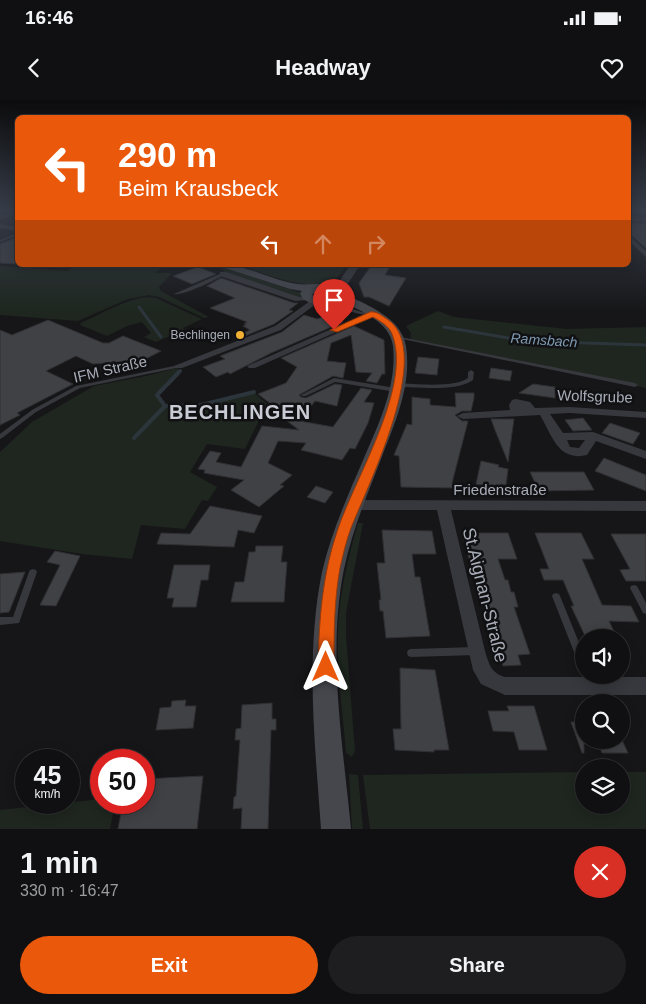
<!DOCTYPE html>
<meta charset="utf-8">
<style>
body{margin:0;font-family:Helvetica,sans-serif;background:#1e1e20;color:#f1f3f6;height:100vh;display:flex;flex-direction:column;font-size:19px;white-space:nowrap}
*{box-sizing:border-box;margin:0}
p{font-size:16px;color:#9c9d9f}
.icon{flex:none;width:28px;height:28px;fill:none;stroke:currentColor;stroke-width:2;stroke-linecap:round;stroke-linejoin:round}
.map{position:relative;height:729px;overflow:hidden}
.side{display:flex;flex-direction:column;background:#101012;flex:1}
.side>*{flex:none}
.hud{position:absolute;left:15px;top:15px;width:616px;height:152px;border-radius:8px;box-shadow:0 2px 12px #0003,0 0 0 1px #303032;background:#ea580c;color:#fff;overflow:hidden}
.buttons{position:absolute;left:575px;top:529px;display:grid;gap:10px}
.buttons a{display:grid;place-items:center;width:55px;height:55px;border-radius:50%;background:#101012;box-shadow:0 2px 12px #0003,0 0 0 1px #303032;font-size:25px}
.speed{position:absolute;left:15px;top:649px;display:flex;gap:10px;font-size:25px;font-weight:700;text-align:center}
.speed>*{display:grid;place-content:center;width:65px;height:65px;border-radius:50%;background:#101012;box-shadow:0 2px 12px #0003,0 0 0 1px #303032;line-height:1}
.speed small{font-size:12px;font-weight:400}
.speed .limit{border:8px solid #d22;background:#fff;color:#111}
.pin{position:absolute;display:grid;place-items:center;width:42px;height:42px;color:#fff;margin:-51px -21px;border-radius:50% 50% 50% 0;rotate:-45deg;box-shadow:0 0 5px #0007}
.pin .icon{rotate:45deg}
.me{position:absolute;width:55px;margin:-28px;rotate:0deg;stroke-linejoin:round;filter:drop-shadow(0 0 4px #0008)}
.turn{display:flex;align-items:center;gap:18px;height:105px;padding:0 20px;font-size:22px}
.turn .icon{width:65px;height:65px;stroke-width:2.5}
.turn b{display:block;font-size:35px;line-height:42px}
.lanes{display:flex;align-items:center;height:48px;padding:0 20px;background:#0003;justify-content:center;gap:25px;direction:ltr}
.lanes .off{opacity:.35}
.round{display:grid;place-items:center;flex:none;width:52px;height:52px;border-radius:26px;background:#1e1e20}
.headline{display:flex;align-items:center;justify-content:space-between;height:85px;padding:0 20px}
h1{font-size:30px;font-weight:700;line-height:38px}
.button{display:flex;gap:10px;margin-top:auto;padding:10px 20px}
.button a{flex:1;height:58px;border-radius:30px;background:#ea580c;color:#fff;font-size:20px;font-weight:700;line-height:58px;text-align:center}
.button a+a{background:#1e1e20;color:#f1f3f6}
.status{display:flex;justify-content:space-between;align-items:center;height:35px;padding:0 25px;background:#101012;direction:ltr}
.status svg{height:14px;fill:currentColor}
header{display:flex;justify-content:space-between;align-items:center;height:65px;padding:0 20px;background:#101012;font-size:22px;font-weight:700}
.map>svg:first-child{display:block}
.green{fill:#1e261f}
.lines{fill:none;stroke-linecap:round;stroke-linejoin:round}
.stream-far1{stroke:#2c353c;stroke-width:3}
.stream{stroke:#2c353c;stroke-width:4}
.building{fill:#404145;stroke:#303034}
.service{fill:#37383d;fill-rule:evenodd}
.minor{fill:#37383d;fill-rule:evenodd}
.tertiary{fill:#37383d;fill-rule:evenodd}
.secondary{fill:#45474d;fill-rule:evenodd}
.route{fill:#ea580c;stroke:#983908}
.poi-dot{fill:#f2b134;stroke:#111113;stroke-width:2}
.labels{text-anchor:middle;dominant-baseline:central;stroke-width:5;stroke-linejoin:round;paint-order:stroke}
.far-poi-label{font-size:12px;fill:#a8adb8;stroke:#111113;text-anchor:end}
.far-water-label{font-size:14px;font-style:italic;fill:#7f9bb3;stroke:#111113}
.street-label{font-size:15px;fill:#a8adb8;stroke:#111113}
.near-street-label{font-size:18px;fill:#a8adb8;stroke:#111113}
.district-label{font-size:20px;font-weight:bold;letter-spacing:1px;fill:#c9ccd4;stroke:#111113}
</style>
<div class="status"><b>16:46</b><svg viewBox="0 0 49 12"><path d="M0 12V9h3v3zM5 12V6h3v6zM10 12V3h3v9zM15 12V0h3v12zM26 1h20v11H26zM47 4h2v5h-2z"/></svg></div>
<header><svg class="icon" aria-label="back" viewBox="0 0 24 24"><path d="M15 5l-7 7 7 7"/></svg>Headway<svg class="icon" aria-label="heart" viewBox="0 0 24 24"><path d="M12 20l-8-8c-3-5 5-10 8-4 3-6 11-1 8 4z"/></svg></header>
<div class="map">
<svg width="646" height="729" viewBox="0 0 646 729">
<rect width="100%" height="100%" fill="#161618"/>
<g class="green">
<path d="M76,165H166L154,173H172L159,187L161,191L209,217L204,218L159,197L149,195L128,199L78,221L0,215V166L67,171Z"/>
<path d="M212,165H218L304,194V198H299L223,174L224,170Z"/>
<path d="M238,165H348L332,183C300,190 268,174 238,165Z"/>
<path d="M147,197L156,198L202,219L183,228L184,230L156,242L144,237L151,233L142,222L127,226L107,236L80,225L81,223C100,214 127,199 147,197Z"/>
<path d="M438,211L454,217L567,229L646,227V288L410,240L411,233L406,226Z"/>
<path d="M177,268L181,271C178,280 165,287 159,296L165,305H200L253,292L267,304L245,349L207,344L190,372L217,387L208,401L202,400L185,429L141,425L132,459L82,454L0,441V352L32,322L94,286L146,276Z"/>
<path d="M358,423H363L346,513V537L355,651L352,657L346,653C343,612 336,569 338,528C340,491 348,458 358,423Z"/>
<path d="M584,672V705H621V672H646V729H370L363,675Z"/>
<path d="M349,674L358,675L363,729H352Z"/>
<path d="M101,699V702L115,703L110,729H0V710Z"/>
</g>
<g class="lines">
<g class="stream-far1">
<path d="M139,207L161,237"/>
<path d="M444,227L526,241L646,245"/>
</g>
<g class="stream">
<path d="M180,271L157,295L165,306L201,305L254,292"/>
<path d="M134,338L165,306"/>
</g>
</g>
<g class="building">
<path d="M646,123V148L629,133V124Z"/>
<path d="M18,137V164L0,163V144Z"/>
<path d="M371,166L389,168L385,175L406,178L389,206L369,197H364L359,183Z"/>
<path d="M198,167L216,174L192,184L173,176Z"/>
<path d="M221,178L294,203H298L289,210L293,211L274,224L240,238L237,236L250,230L243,226L246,225L244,224L247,222L210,208L235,198L207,186Z"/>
<path d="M304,215L317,219L328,215L343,222L271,253L230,274L228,272L216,277L203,267L225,259L220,256L282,232Z"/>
<path d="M48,220L103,243H109L123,236L161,251L122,271L116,269L118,262L93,264L76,256L46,271L73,284L17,313L20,315L0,325V230L12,235Z"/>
<path d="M354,226L384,240L385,274H382L377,283L366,281L372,273L356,272L351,235L331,243L327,261L346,263L343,278L333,276L299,295L301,297L306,298L335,284L342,285L337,306L315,301L300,321L333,327L361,288L372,290L364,302L374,303L368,323L355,349L350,348L342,360L301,350L306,343L278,341L268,363L292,375L280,385L284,386L259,407L231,390L244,380L204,373L205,370L198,369L210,351L221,353L216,362L241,367L262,326L299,330L271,309L275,307L258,294L286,283L297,267L281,258Z"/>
<path d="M418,257L439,259L437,275L415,273Z"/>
<path d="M491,268L512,271L510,281L489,278Z"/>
<path d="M533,284L555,287V298L519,293Z"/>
<path d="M455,293H474V298L471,311H462L455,315L462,321H468L452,383L454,388L401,387L399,356L394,355L407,324L412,325V297L430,299V305L456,307Z"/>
<path d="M583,318L592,330L573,331L565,320Z"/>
<path d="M491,319H514L508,362L495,330Z"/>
<path d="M610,323L640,333L633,344L602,333Z"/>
<path d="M604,358L646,375V391L595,371Z"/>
<path d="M481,361L499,365L498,367L508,369L506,385L501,384V389L497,388L496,393L484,390L485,386L476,384Z"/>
<path d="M530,372H584L594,390L539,391Z"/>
<path d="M316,386L333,392L325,403L307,397Z"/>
<path d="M210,406L262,416L254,433L238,430L234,447L157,444L161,433L190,434Z"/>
<path d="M382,430L432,431L436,454H412L415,477H420L430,536L386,538L383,511H380L379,500H381L377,463H385Z"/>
<path d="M462,433H508L517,459H498L505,480H508L511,492H514L518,507H514L530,554L518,555L521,565L503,566L473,459H469Z"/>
<path d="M535,433H581L594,459H582L602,505L631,506L639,522L609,521L617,538H586L571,506H574L563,480H544L540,469H549Z"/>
<path d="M611,434H646V481H626L620,470L630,469Z"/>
<path d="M256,446H283L281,462H287L284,502H231L235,482H244L249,452H255Z"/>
<path d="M55,451L80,456L56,506L40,505L60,465L47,462Z"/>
<path d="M174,465H210L208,480H201L196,507H172L174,498H167Z"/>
<path d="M25,472L9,512L0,513V474Z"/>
<path d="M400,568L435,570L449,650H434V652L395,650L393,629H401Z"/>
<path d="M186,600L185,606H196L193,628L156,630L160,608L171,607L172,601Z"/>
<path d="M272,603V619H276V630H271L268,729H241L242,708L233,709L234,697L236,696L240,640H235L236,629L241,628L242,605Z"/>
<path d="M507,606H534L547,650H519L514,632L493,631L488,611H509Z"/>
<path d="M571,622H584V653H582Z"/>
<path d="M597,640H622L628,653H602Z"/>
<path d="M203,676L197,729H118L123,702H144V679Z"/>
</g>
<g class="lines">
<g class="service">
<path d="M18,133V135L0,142V140Z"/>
<path d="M222,173L225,174C216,180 183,196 174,194Z"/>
<path d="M325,201H327L362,212L373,213L375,214C363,218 338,207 325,203Z"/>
<path d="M395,236L635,283L638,285L635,287L397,238L395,237Z"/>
<path d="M179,265L181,266V267L80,288L36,312L2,338L0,339V334L32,310L76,286Z"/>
<path d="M471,270L474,272L473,280C457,292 417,287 398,287L395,285L398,283C415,284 455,288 468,278V272Z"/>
<path d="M334,278L396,288L399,290L396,292L335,282L306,296H302L301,295Z"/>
<path d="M33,469L36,470L37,472L19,523L0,525V517H13L29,472L30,470Z"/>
<path d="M634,485L637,486L646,503V514L643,513L630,488L631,486Z"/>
<path d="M556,493L559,494L560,496L584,555V571L581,570L580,567L552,496L553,494Z"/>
<path d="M476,547L479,548L480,551L479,554L476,555L411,557L408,556L407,553L408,550L411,549Z"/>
</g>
<g class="minor">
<path d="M18,111V114L0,120V116Z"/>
<path d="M646,117V121L629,122V118Z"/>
<path d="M0,124L18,127V131L0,128Z"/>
<path d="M629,136L646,151V157L629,141Z"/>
<path d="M220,172H226L299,197L308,196L312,198L308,200L295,201L220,176Z"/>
<path d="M313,199L320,201L281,230L182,268H176L174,266L275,226Z"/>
<path d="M370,212L377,214L255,268H249L247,266Z"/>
<path d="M516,299L530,302L535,308L570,307L646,312V318L570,313L550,314L563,333L593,332L646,351V359L596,341L587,355C558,362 552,335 540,315L463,319L457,316L463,313L510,310L509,305L512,300ZM567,340H585L579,348L570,347Z"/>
<path d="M354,400L646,401V411L451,410L485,551C489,564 491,573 505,577H646V595H505L481,584L473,570L437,410H354L349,408L347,405L349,402Z"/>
</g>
<path class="tertiary" d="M350,165H360L342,193H334L333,191Z"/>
<path class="secondary" d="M221,165C248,165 271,180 297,184C311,186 336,179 345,194C368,206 401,217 406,246C412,285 395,323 381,359C367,395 352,431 344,469C327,554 343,644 351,729H321C315,644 305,556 322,472C331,433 348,395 364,358C379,323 397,286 393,246C390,221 360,211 341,201C328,207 315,207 303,199L300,193L302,191L290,189L222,167ZM322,191L334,195L324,199L312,195L314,193Z"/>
</g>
<linearGradient id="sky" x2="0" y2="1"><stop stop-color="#0c0c0d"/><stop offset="0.52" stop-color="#363c48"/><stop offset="1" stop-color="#363c48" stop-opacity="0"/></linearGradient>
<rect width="646" height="213" fill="url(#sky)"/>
<path class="route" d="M370,212C377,211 382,216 387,219C436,250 367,387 351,428C346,441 343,455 340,468C334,501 334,534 334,567L331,572L326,574L320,572L318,567C319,521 322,476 337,432C353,381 413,287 392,234C389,226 380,221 373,217L337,232L330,230Z"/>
<circle class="poi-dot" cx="240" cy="235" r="5"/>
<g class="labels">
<g class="far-poi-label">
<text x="230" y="235">Bechlingen</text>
</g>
<g class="far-water-label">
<text transform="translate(544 240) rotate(4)">Ramsbach</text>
</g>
<g class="street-label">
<text transform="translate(110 269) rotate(-13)">IFM Straße</text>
<text transform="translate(595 296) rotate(2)">Wolfsgrube</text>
<text x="500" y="389">Friedenstraße</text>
</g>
<g class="near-street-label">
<text transform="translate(485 495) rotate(76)">St.Aignan-Straße</text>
</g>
<g class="district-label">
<text x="240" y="312">BECHLINGEN</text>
</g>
</g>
</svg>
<div class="buttons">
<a><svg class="icon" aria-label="sound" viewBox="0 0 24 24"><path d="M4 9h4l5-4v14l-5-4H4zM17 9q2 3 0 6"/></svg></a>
<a><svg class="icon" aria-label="search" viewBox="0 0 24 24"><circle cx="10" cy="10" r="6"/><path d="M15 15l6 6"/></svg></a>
<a><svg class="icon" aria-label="layers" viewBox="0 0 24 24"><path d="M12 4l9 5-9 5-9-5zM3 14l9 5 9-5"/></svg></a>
</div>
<div class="speed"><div>45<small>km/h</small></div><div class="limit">50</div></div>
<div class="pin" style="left:334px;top:230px;background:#d93025"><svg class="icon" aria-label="arrive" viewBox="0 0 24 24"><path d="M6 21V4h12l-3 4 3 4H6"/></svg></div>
<svg class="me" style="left:326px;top:567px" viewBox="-20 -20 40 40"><path d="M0-17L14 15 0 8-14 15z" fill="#ea580c" stroke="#fff" stroke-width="4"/></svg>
<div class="hud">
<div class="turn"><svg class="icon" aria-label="left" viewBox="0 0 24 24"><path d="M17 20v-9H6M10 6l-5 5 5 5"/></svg><div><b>290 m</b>Beim Krausbeck</div></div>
<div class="lanes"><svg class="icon" aria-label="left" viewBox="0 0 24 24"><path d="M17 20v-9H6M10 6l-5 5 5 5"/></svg><svg class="icon off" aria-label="ahead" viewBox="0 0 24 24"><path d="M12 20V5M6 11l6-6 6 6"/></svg><svg class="icon off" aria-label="right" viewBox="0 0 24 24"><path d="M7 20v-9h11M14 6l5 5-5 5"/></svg></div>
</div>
</div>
<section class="side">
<div class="headline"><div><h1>1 min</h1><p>330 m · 16:47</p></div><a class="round" style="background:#d93025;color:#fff"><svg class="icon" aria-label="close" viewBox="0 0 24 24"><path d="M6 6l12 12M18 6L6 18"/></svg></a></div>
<div class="button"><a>Exit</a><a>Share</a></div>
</section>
